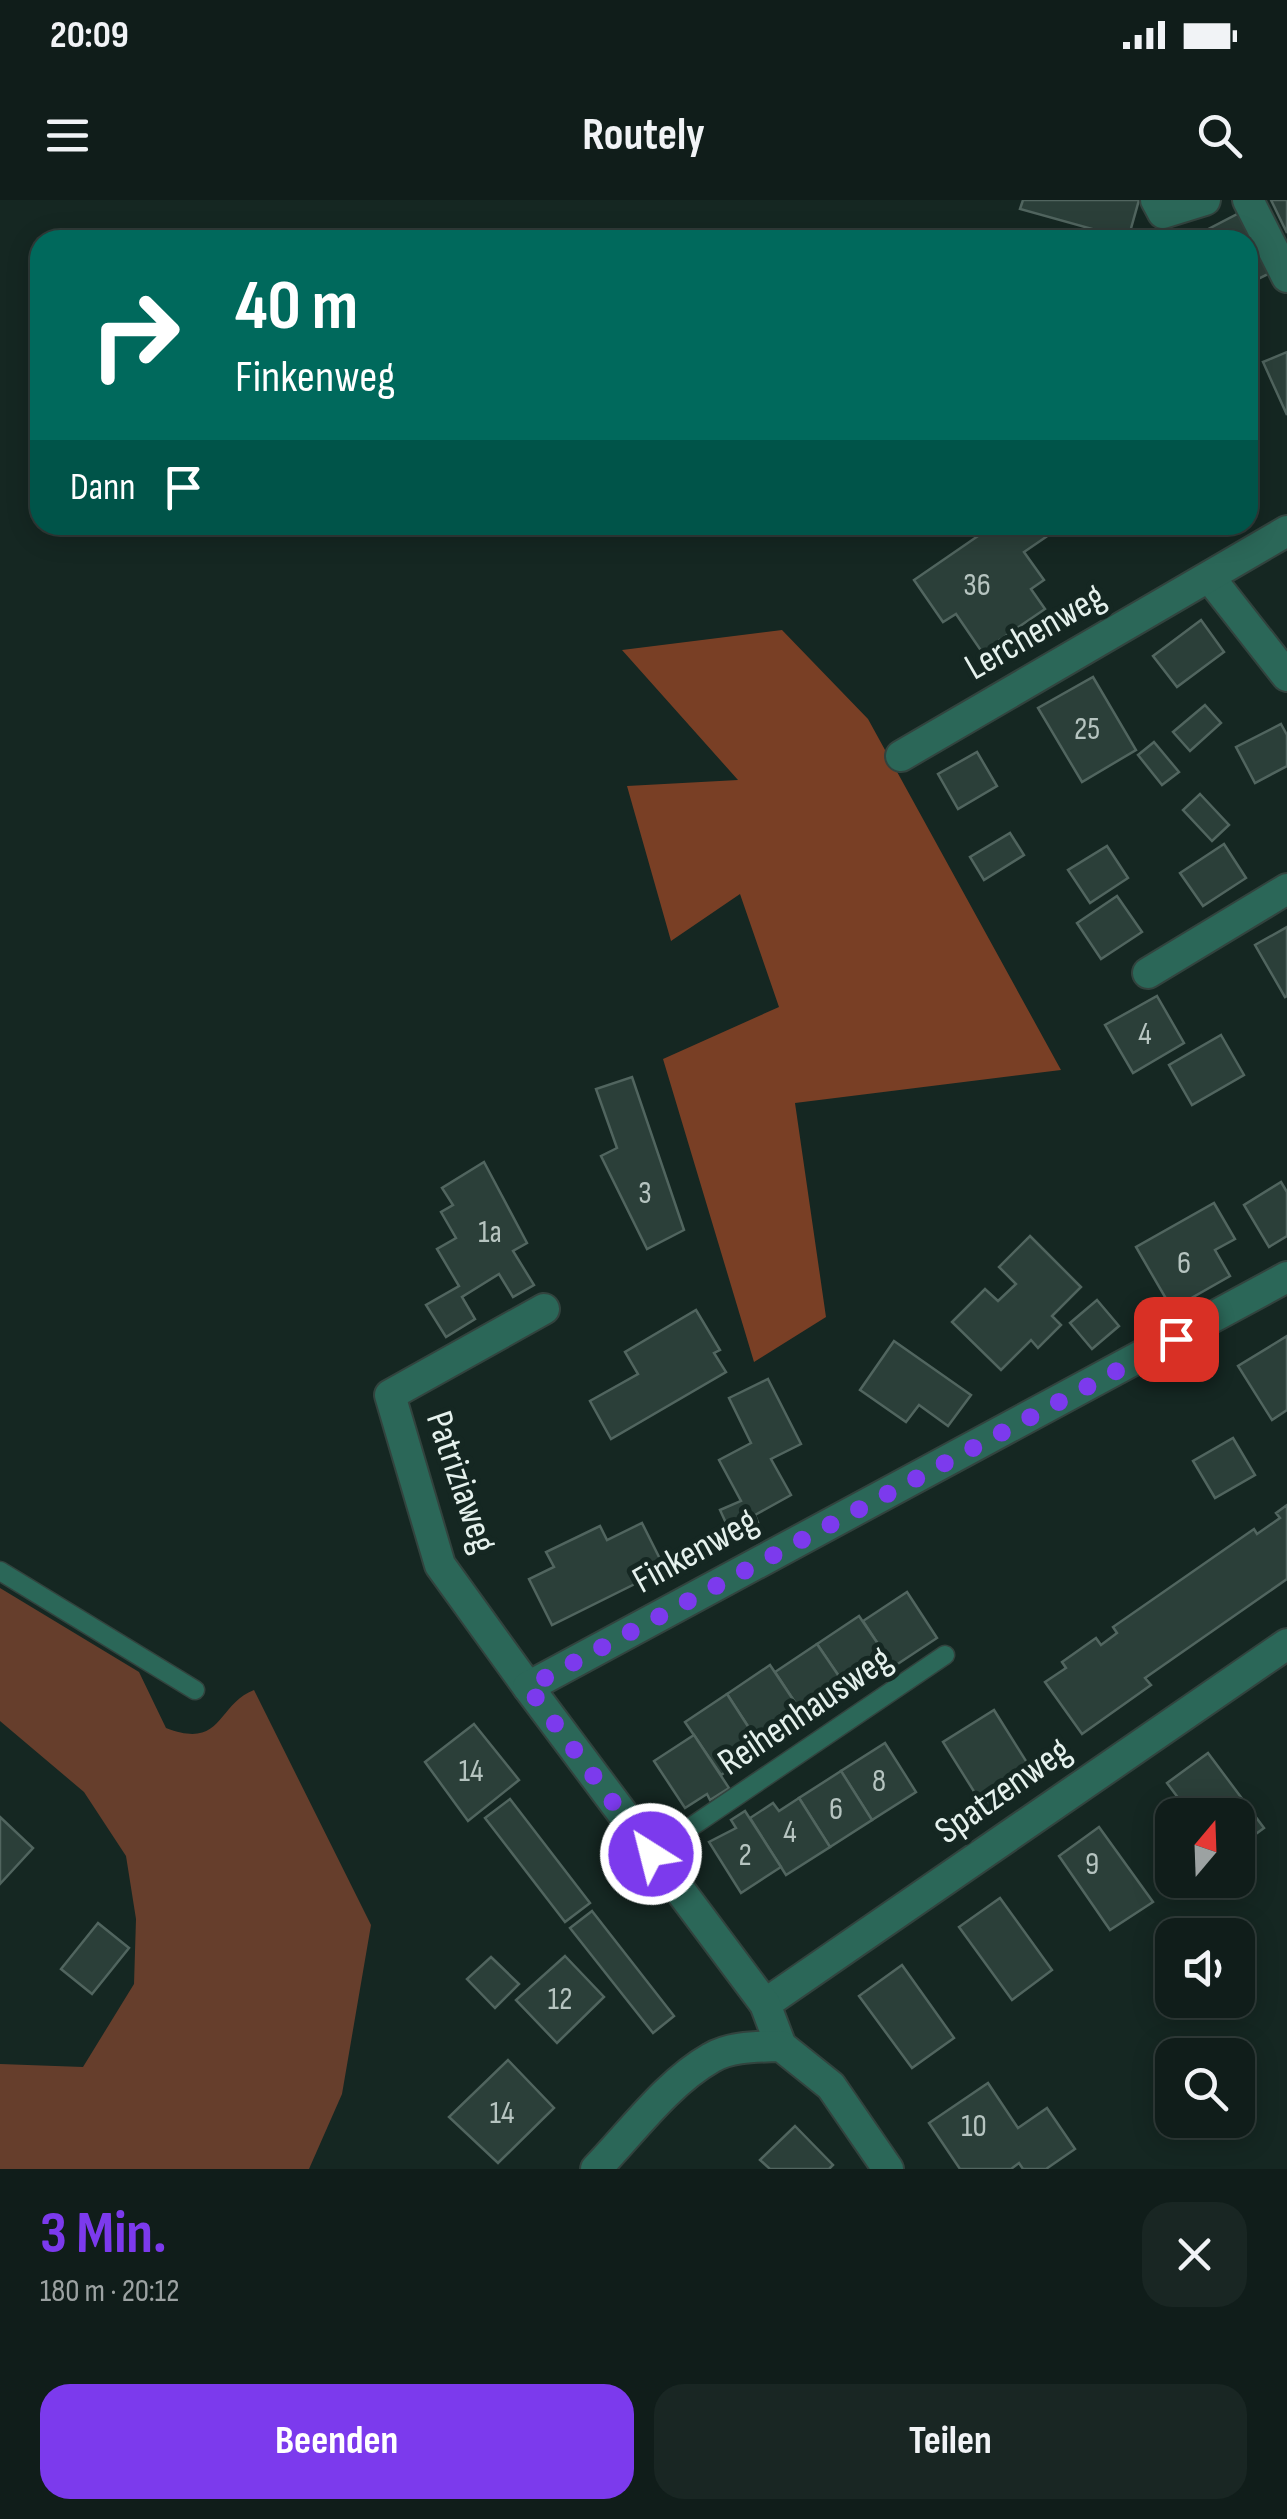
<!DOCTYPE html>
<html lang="de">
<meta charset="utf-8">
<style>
body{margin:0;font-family:"Sofia Sans Condensed",sans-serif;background:#192623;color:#f1f3f6;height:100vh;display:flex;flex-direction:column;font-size:38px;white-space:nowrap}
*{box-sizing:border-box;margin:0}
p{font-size:32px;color:#9ca2a2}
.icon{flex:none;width:55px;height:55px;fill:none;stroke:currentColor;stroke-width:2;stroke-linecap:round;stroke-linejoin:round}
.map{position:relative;height:1969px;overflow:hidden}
.details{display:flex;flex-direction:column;background:#101d1a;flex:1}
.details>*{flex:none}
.hud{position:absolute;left:30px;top:30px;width:1228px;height:305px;border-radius:30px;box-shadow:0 5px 25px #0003,0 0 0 2px #303b39;background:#00695c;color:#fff;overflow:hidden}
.needle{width:65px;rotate:19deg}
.buttons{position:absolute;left:1155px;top:1598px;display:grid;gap:20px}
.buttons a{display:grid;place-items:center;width:100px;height:100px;border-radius:20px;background:#101d1a;box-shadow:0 5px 25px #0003,0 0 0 2px #303b39;font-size:50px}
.pin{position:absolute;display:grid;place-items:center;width:85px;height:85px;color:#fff;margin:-42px;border-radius:20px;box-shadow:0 5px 15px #0006}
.me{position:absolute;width:110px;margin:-55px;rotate:324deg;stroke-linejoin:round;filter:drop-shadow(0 0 8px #0008)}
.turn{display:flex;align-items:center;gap:35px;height:210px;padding:0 40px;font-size:45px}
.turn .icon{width:130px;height:130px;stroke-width:2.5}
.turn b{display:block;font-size:70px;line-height:85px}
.then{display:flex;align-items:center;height:95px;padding:0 40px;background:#0003;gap:20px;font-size:38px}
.round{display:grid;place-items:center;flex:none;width:105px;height:105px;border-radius:30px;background:#192623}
.headline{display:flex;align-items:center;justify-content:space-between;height:170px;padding:0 40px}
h1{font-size:60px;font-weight:700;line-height:75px;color:#7c3aed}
.primary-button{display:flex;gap:20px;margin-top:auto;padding:20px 40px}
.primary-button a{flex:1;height:115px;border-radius:30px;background:#7c3aed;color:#fff;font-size:40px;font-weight:700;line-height:115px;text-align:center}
.primary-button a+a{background:#192623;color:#f1f3f6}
.status{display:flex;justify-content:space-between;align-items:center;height:70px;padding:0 50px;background:#101d1a;direction:ltr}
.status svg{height:28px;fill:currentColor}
header{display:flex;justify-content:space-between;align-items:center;height:130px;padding:0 40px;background:#101d1a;font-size:45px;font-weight:700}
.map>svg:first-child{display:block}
.green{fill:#663e2c}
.forest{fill:#793f25}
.building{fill:#2b3f39;stroke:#51655f;stroke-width:2.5}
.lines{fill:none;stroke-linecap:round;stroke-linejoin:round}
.lane-casing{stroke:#32433e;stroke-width:21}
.street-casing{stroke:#32433e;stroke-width:34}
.lane{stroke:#2b6758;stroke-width:18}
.street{stroke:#2b6758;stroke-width:30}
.route{stroke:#7c3aed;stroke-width:18;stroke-dasharray:0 32.4}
.labels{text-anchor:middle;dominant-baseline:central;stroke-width:10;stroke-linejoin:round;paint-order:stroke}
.number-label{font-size:32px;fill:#b6c4c0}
.street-label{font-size:38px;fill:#e5f1ed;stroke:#152722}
</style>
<div class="status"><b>20:09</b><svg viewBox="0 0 49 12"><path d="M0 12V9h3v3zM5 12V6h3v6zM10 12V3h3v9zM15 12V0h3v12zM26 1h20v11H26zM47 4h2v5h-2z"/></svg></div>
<header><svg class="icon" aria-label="menu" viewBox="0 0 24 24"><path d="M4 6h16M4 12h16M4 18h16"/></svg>Routely<svg class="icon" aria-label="search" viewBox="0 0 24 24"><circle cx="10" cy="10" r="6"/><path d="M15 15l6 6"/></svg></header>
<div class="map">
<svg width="1287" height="1969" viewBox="0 0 1287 1969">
<rect width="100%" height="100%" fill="#152722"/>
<path class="green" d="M0,1388L139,1472L166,1528C223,1550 216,1505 254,1490L371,1725L342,1894L309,1969H0V1864L83,1867L134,1784L136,1719L126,1656L84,1592L0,1521Z"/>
<path class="forest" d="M782,430L868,519L1061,870L795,903L826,1117L754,1162L663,859L779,807L740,694L671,741L627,586L738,580L622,450Z"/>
<g class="building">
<path d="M1023,0H1139L1128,39L1020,9Z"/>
<path d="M1271,0H1287V33Z"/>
<path d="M1247,9L1278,69L1248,84V40L1193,37Z"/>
<path d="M1287,152V215L1263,162Z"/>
<path d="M994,325H1037L1046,337L1024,352L1044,380L1031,389L1045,409L982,452L956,414L943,422L914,380Z"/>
<path d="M1201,420L1224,452L1177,487L1153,456Z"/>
<path d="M1093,477L1136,550L1082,582L1038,508Z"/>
<path d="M1205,505L1221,523L1190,551L1173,532Z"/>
<path d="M1281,524L1287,535V566L1255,583L1236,547Z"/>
<path d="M1154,542L1179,572L1162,585L1138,555Z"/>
<path d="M977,552L997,586L958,609L938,574Z"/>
<path d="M1200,594L1229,625L1212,641L1183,610Z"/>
<path d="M1010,633L1024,655L984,680L970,657Z"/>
<path d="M1224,644L1246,678L1203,706L1180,673Z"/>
<path d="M1107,646L1128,678L1090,703L1068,670Z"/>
<path d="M1117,696L1142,732L1101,759L1077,723Z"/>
<path d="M1287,727V796L1285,797L1255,745Z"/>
<path d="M1157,796L1184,843L1133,873L1105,825Z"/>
<path d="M1221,835L1244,875L1192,905L1169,865Z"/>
<path d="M632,877L684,1030L647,1049L601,956L617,948L596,889Z"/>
<path d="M484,962L527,1043L513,1051L534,1085L513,1097L499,1074L462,1097L475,1119L446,1137L426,1105L459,1086L437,1049L456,1038L441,1012L453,1005L442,988Z"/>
<path d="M1281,982L1287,992V1036L1269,1047L1244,1005Z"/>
<path d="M1214,1003L1235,1039L1215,1050L1230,1076L1172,1109L1136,1047Z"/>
<path d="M1030,1036L1081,1087L1052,1116L1061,1125L1038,1148L1031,1140L1001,1170L952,1122L985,1089L998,1101L1016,1084L999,1067Z"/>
<path d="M1097,1100L1119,1126L1092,1149L1070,1123Z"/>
<path d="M696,1110L720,1150L714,1153L726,1172L611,1239L590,1201L638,1174L625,1152Z"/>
<path d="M1287,1136V1210L1272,1220L1238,1166Z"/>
<path d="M894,1141L971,1195L948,1226L919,1205L906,1222L860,1190Z"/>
<path d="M768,1179L801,1244L771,1259L791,1295L755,1315L759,1325L732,1336L720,1310L741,1301L719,1260L751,1243L729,1198Z"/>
<path d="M1233,1238L1255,1275L1215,1298L1193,1261Z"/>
<path d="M1287,1305V1379L1145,1478L1151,1485L1082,1534L1045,1482L1066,1468L1062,1462L1096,1438L1101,1445L1117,1433L1113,1427L1254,1329L1257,1334L1280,1318L1276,1313Z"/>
<path d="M642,1323L665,1369L552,1425L529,1379L554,1367L546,1352L600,1326L607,1340Z"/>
<path d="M907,1392L937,1438L893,1467L863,1421Z"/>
<path d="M859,1416L891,1463L849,1491L817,1444Z"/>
<path d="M817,1444L849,1491L806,1519L775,1472Z"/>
<path d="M770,1465L806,1519L762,1548L727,1494Z"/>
<path d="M727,1494L762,1548L721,1575L685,1522Z"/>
<path d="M994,1510L1036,1577L985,1609L943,1542Z"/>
<path d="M474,1524L519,1580L468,1621L425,1562Z"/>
<path d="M694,1535L729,1588L710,1600L707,1594L685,1608L654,1561Z"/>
<path d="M885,1543L916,1592L872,1620L841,1571Z"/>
<path d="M1208,1553L1264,1628L1238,1647V1615H1191L1167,1583Z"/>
<path d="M841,1571L872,1620L830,1647L799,1598Z"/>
<path d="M799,1598L830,1647L786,1675L750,1618L773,1603L779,1611Z"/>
<path d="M510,1599L590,1703L565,1722L485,1618Z"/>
<path d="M745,1611L781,1667L741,1693L709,1642L736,1628L731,1620Z"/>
<path d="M0,1617L33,1648L0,1684Z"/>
<path d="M1099,1627L1153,1702L1110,1730L1059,1656Z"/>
<path d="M1000,1698L1052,1770L1012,1800L959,1727Z"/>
<path d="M592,1711L674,1816L653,1833L570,1728Z"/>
<path d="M98,1723L129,1748L92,1794L61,1769Z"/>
<path d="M565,1756L604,1797L557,1843L516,1800Z"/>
<path d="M491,1757L519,1784L495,1808L467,1779Z"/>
<path d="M902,1765L954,1838L912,1868L859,1796Z"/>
<path d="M508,1860L554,1908L498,1963L449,1917Z"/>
<path d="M988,1883L1018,1928L1047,1908L1075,1949L1046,1969H1023L1019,1963L1011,1969H960L929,1923Z"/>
<path d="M795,1926L833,1965L829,1969H770L760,1960Z"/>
</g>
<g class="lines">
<g class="lane-casing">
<g id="lane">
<path d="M0,1371L195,1490"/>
<path d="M651,1654L945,1455"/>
</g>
</g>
<g class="street-casing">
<g id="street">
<path d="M1156,0L1163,13L1205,0"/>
<path d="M1248,0L1287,77"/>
<path d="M1210,378L1287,476"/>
<path d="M901,556L1287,331"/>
<path d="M1148,773L1287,689"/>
<path d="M528,1487L440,1365L390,1195L544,1109"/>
<path d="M765,1804L1287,1444"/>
<path d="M781,1846L765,1804L528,1487L1287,1077"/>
<path d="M596,1969C631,1933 667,1883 711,1858C731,1846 758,1847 781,1846L831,1886L888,1969"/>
</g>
</g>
<use href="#lane" class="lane"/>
<use href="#street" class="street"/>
</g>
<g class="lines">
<path class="route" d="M651,1654L528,1487L1176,1139"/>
</g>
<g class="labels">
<g class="number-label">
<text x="977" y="385">36</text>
<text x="1087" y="529">25</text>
<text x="1145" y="834">4</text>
<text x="645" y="993">3</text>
<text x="490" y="1032">1a</text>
<text x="1184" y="1063">6</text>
<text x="471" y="1571">14</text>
<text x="879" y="1581">8</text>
<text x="836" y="1609">6</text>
<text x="790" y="1632">4</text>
<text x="745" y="1655">2</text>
<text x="1092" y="1664">9</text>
<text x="560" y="1799">12</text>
<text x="502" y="1913">14</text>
<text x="974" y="1926">10</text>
</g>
<g class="street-label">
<text transform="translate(1035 432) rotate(-30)">Lerchenweg</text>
<text transform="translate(461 1282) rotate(71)">Patriziaweg</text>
<text transform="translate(695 1351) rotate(-29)">Finkenweg</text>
<text transform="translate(805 1511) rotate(-34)">Reihenhausweg</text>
<text transform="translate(1003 1591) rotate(-35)">Spatzenweg</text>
</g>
</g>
</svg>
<div class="buttons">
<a><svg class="needle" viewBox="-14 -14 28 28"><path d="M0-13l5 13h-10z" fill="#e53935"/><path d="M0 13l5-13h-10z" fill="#9ca2a2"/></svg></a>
<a><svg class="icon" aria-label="sound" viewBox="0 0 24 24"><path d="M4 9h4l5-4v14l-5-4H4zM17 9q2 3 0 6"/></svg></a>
<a><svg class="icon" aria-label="search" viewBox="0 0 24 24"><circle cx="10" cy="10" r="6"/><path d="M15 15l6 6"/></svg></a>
</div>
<div class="pin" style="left:1176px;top:1139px;background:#d93025"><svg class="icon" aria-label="arrive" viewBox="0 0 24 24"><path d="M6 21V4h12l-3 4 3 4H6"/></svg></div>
<svg class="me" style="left:651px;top:1654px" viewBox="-20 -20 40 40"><circle r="17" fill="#7c3aed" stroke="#fff" stroke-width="3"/><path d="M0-11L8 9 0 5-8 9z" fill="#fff"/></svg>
<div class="hud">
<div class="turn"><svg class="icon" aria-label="right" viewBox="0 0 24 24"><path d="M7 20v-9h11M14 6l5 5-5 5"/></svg><div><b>40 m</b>Finkenweg</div></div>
<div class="then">Dann<svg class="icon" aria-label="arrive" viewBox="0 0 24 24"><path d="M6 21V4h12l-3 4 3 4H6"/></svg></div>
</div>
</div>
<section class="details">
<div class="headline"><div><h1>3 Min.</h1><p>180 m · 20:12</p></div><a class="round"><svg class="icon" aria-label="close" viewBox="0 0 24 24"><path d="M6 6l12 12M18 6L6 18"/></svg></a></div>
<div class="primary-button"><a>Beenden</a><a>Teilen</a></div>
</section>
